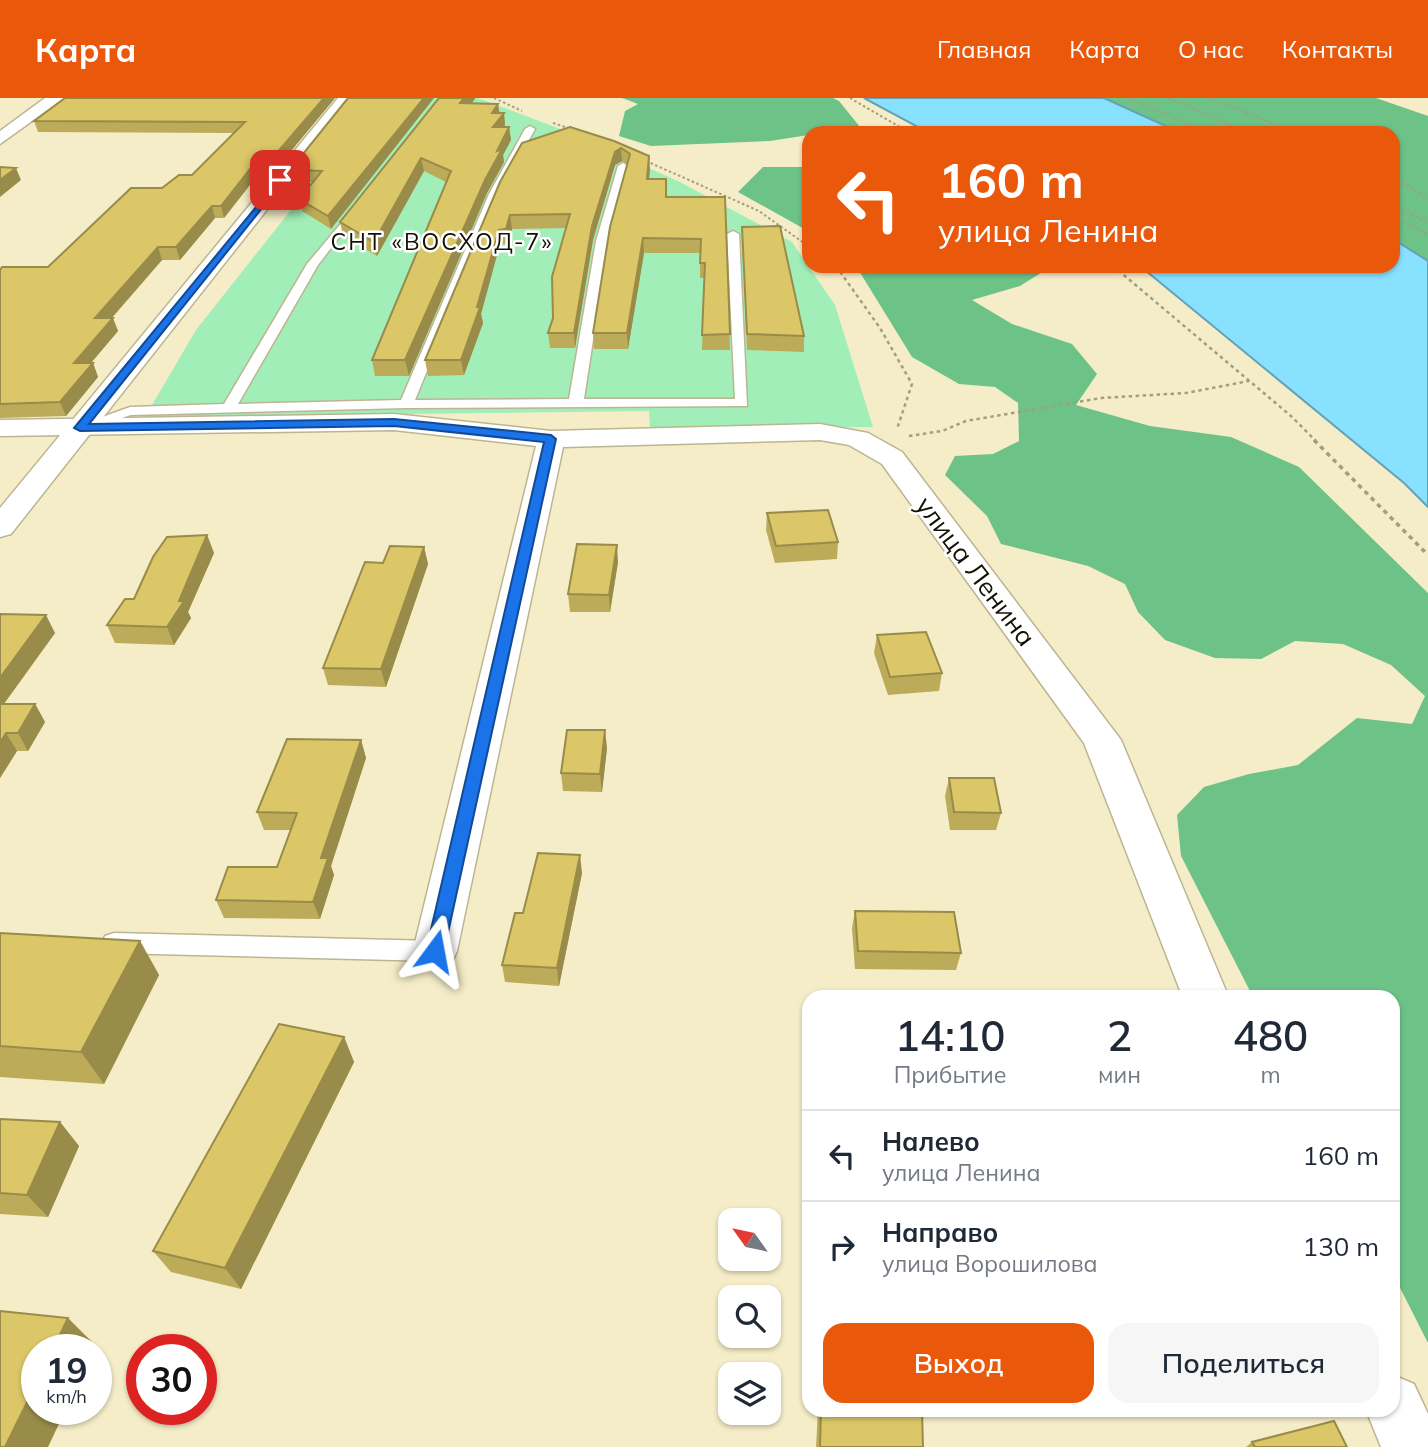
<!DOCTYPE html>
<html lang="ru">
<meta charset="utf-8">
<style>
body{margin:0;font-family:Mulish,sans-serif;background:#f6f6f7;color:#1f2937;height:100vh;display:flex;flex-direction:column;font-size:26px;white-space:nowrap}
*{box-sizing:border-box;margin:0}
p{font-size:23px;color:#747a83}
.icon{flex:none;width:38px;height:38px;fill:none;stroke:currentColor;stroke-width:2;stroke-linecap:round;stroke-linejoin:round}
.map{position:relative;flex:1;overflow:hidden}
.panel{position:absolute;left:802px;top:892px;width:598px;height:427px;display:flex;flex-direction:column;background:#fff;border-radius:21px;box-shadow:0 2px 5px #0004}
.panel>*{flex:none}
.banner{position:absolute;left:802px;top:28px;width:598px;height:147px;border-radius:21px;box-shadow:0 2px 5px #0004;background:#ea580c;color:#fff;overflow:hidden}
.needle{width:46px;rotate:303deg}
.tools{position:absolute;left:718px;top:1110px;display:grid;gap:14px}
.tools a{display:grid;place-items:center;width:63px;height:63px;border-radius:14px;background:#fff;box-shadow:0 2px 5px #0004;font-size:35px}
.speed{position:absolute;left:21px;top:1236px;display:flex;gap:14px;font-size:35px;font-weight:700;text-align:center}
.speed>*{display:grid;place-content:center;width:91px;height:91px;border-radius:50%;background:#fff;box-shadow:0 2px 5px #0004;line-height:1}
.speed small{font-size:18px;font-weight:400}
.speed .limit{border:10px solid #d22;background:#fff;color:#111}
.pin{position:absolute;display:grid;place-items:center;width:60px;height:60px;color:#fff;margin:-30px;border-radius:14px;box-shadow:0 4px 10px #0006}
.me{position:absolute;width:77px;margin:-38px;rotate:13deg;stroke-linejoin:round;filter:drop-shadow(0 0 5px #0008)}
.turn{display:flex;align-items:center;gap:24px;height:147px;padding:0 21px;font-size:32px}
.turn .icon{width:91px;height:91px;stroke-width:2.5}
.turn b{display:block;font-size:49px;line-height:60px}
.eta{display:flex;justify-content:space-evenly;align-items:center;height:119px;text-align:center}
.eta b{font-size:42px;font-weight:600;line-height:49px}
.action{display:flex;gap:14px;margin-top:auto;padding:14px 21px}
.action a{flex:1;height:80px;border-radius:21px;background:#ea580c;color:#fff;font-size:28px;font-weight:600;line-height:80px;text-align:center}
.action a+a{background:#f6f6f7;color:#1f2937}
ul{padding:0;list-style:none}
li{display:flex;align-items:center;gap:21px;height:91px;padding:0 21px;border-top:2px solid #e0e1e3}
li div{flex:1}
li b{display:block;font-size:26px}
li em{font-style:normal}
header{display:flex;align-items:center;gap:42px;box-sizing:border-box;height:98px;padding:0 35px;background:#ea580c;color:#fff}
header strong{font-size:33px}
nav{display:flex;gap:38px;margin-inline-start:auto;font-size:24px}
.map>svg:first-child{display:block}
.green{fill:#a2eeb8}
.forest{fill:#6dc288}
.water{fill:#88e1ff;stroke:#65a2b4;stroke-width:2}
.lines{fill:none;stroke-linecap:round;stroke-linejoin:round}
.service-casing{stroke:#bcb592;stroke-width:3}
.minor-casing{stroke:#bcb592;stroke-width:3}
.tertiary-casing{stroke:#bcb592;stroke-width:3}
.path-far2{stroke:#a39d81;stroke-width:2;stroke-dasharray:2.5 2.5;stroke-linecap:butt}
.path-far1{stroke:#a39d81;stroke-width:2.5;stroke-dasharray:3.5 3.5;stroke-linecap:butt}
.path{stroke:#a39d81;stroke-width:3.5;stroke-dasharray:4.5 4.5;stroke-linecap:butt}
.service{fill:#fff;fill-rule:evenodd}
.minor{fill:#fff;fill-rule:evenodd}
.tertiary{fill:#fff;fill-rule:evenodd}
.wall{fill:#bcab59}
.shaded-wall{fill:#998b49}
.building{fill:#dbc768;stroke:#998b49;stroke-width:2}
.route{fill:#1a73e8;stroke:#114b97;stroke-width:2}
.labels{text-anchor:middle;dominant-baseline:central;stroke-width:5;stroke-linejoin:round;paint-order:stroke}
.far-neighbourhood-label{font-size:23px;letter-spacing:2px;fill:#131004;stroke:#fff}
.street-label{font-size:26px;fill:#131004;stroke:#fff}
</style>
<header>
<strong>Карта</strong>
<nav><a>Главная</a><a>Карта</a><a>О нас</a><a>Контакты</a></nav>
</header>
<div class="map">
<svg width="1428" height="1349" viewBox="0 0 1428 1349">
<rect width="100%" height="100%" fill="#f5edc8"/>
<path class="green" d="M369,0H478L563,32L678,83L792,144L835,207L873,329L650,330L649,313L145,319L196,232L377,3Z"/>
<g class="forest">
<path d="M622,0H833L839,3L860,29L770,43L651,48L619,38L625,13L638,6Z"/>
<path d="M1104,0H1376L1428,18V163L1393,141V35H1181Z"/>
<path d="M763,69H808V133L738,94Z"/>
<path d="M856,168H1052L1020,188L972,202L1012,226L1072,246L1097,276L1076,307L1150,328L1231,339L1299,369L1428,495V1245L1393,1176V900L1253,899L1181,758L1177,717L1204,689L1249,676L1298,667L1357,620L1412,626L1425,598L1391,567L1343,546L1295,543L1261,561L1215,560L1165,542L1138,514L1125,486L1088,468L1001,446L987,418L945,377L955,358L993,356L1019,343L1018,305L995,289L959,286L912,259Z"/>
</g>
<g class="water">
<path d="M864,0H1104L1181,35H929Z"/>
<path d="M1393,141L1428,163V409L1404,385L1140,168H1393Z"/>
</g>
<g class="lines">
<g class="service-casing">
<g id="service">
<path d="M530,28L535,31L499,96L415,302L569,301L596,143L618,68L623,65L628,68L608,143L584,301H735L727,136L733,133L739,136L747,308L406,310L131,317L82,333L75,329L130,309L224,306L307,166L359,104L364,107L318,167L238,306L401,302L489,96L525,31Z"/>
<path d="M114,835L435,843L444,846L447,853L444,860L435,863L114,855L105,852L102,845L105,838Z"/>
</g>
</g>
<g class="minor-casing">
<g id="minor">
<path d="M45,0H64L0,46V33Z"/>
<path d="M394,316L551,333L820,326L868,335L902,354L1121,642L1229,900H1183L1084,645L882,366L849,347L820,342L563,349L457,853L451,866L435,871L419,866L413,853L536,348L394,332L0,338V322Z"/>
<path d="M1393,1277L1414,1286L1428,1316V1349H1381L1366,1312H1393Z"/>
</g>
</g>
<g class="tertiary-casing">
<path id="tertiary" d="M338,0H355L11,436L0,439V410Z"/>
</g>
<g class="path-far2">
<path d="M494,0L522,13"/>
<path d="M850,0L910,35"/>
<path d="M1128,0L1210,35"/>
<path d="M1169,0L1250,35"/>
<path d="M1209,0L1297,35"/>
<path d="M553,25L571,31"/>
<path d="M646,63L759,113L808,148"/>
<path d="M1393,80L1428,100"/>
<path d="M1393,107L1428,125"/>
<path d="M1393,119L1428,136"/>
</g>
<g class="path-far1">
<path d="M836,168L880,230L912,286L897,331"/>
<path d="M1113,168L1291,318L1316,343"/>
<path d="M909,338L942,333L966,323L1101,300L1186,295L1249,283"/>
</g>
<path class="path" d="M1314,342L1428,457"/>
<use href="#service" class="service"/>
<use href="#minor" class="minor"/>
<use href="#tertiary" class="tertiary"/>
</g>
<g class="wall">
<path d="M65,0H335L266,83H253L224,120H215L180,162H162L112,220L118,233L91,265H93L98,279L66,318L0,320V172L48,169L162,90L192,77L234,35L38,34L34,23Z"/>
<path d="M348,0L331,131L302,113L299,101L313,84H292L290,72Z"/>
<path d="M439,0H475L472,5L499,15H504L505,27L504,29H509L511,42L503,57L504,64L487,95L409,278H375L372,262L446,84L424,73L377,158L343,138L340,124Z"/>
<path d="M570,29L649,58V81L667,99H725L730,252H702L704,180H700V155H644L628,251H594L593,235L627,66L622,63L615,67L593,142L575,250H550L548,235L553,220L566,130L512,131L508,146H500L481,216L483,225L464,277L428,278L425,262L500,84Z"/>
<path d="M742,129L804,238V254L747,252Z"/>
<path d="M767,415L838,444L837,461L775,465L766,432Z"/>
<path d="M207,437L214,455L188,514L191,520L174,547L115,545L107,527L134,501Z"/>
<path d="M424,449L428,466L386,589L328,587L323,570L383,465Z"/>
<path d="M618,464L610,514H570L568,496Z"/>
<path d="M0,516L55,535L4,606H35L45,624L28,653H17L0,680Z"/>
<path d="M877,537L942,575L939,593L888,597L874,555Z"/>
<path d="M361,642L366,660L331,768L334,777L320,821L224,820L216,802L277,769L291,732H264L257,714Z"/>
<path d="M607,650L602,694L563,693L561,675Z"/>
<path d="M949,680L1001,715L996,732H950L945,698Z"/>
<path d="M582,775L559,888L505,884L502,867Z"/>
<path d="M855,813L961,855L956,872L855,871L852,830Z"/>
<path d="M0,835L140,843L159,877L104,986L0,979Z"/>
<path d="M344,939L354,964L241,1191L171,1174L153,1153Z"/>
<path d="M0,1021L60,1024L79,1048L48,1119L0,1116Z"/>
<path d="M818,1312H922L923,1349H816Z"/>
<path d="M1252,1344L1347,1349H1246Z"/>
</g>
<g class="shaded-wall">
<path d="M324,0H335L266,83L263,71Z"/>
<path d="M424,0H434L331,131L328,118Z"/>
<path d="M464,0H475V1L461,17L460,5Z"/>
<path d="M498,6L500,18L492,15Z"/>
<path d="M504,15L505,27L494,42L493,29Z"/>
<path d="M509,29L511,42L503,57L504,64L487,95L409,278L405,262L497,53Z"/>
<path d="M621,50L622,63L615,67L593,142L575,250L574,235L592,128L615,54Z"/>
<path d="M649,58L650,71L648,94L647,81Z"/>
<path d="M421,60L424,73L377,158L374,144Z"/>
<path d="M16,70L21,82L0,99V82Z"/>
<path d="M250,71L253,83L224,120L221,108Z"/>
<path d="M212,108L215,120L180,162L176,149Z"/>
<path d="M510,117L512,131L508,146L506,131Z"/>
<path d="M499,132L500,146L481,216L483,225L464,277L461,262Z"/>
<path d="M643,140L644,155L628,251L627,235Z"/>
<path d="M158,149L162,162L100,233L95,220Z"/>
<path d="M113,220L118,233L79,279L74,265Z"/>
<path d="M93,265L98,279L66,318L60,304Z"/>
<path d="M207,437L214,455L188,514L191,520L174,547L167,529Z"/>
<path d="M617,447L618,464L610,514L609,497Z"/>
<path d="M424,449L428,466L386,589L381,571Z"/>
<path d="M46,517L55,535L0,611V580Z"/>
<path d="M35,606L45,624L28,653L18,635Z"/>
<path d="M605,632L607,650L602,694L600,676Z"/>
<path d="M6,635L17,653L0,680V645Z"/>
<path d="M361,642L366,660L331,768L334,777L320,821L313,804L321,760Z"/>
<path d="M580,757L582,775L559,888L557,870Z"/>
<path d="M140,843L159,877L104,986L81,954Z"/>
<path d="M344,939L354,964L241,1191L225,1170Z"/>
<path d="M60,1024L79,1048L48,1119L27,1097Z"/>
<path d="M68,1220L95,1247L93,1251H53Z"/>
<path d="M37,1284V1311H66L48,1349H5Z"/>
</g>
<g class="building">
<path d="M65,0H324L263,71H250L221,108H212L176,149H158L95,220H113L74,265H93L60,304L0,306V172L2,169H48L131,90H162L179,77H192L245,24L34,23Z"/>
<path d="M348,0H424L328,118L299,101L322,73L290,72Z"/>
<path d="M439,0H464L460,5L498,6L492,15H504L493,29H509L497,53L502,51L485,82L405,262H372L451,73L421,60L374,144L340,124Z"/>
<path d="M570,29L614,43L649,58L647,81H666V99H725L730,236L702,237L705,165H700L701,141L643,140L627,235H593L610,129L630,56L621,50L615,54L592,128L574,235H548L553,220L552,179L570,116L510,117L506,131L499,132L477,209H480L461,262H425L500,84L522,45Z"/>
<path d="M0,69L16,70L0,82Z"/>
<path d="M780,128L804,238L747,236L742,129Z"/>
<path d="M828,412L838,444L776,448L767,415Z"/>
<path d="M207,437L179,503H184L167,529L107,527L125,501H134L153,459L167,439Z"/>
<path d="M577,446L617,447L609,497L568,496Z"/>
<path d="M390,448L424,449L381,571L323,570L365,464L383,465Z"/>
<path d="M0,516L46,517L0,580Z"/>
<path d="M926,534L942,575L890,579L877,537Z"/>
<path d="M0,606H35L18,635H6L0,645Z"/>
<path d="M567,632H605L600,676L561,675Z"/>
<path d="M287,641L361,642L321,760H328L313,804L216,802L228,769H277L297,715L257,714Z"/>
<path d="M949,680H994L1001,715L954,714Z"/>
<path d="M538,755L580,757L557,870L502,867L515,815H523Z"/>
<path d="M855,813L954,814L961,855L858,853Z"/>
<path d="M0,835L140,843L81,954L0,948Z"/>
<path d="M279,926L344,939L225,1170L153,1153Z"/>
<path d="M0,1021L60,1024L27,1097L0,1095Z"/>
<path d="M0,1213L68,1220L53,1251H37V1284L5,1349H0Z"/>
<path d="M821,1312H922L923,1349H820Z"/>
<path d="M1334,1323L1347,1349H1255L1252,1344Z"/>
</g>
<path class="route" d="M280,80L283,84L89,326L394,321L551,337L556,341L444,853L435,860L426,853L544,344L394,328L80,333L74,330Z"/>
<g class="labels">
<g class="far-neighbourhood-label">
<text x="442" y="143">СНТ «ВОСХОД-7»</text>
</g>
<g class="street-label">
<text transform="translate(976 473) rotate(53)">улица Ленина</text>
</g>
</g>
</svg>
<div class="tools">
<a><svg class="needle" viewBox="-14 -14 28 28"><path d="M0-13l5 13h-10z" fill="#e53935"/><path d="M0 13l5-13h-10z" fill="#747a83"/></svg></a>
<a><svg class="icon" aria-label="search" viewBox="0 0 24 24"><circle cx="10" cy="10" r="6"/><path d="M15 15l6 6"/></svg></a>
<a><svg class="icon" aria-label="layers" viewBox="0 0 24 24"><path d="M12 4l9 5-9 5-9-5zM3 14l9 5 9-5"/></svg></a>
</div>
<div class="speed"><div>19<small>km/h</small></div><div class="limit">30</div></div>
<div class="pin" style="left:280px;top:82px;background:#d93025"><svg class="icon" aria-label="arrive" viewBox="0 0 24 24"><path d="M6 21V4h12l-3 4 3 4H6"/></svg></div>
<svg class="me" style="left:435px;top:853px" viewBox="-20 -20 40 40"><path d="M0-17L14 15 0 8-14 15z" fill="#1a73e8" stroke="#fff" stroke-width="4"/></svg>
<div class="banner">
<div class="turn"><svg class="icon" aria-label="left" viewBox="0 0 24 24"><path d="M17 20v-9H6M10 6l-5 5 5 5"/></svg><div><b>160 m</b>улица Ленина</div></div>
</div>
<section class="panel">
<div class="eta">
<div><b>14:10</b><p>Прибытие</p></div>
<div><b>2</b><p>мин</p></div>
<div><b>480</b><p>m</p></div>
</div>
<ul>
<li><svg class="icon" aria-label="left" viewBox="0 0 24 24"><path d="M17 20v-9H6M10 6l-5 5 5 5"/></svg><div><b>Налево</b><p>улица Ленина</p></div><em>160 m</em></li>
<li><svg class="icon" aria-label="right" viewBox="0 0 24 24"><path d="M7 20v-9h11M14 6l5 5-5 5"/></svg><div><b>Направо</b><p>улица Ворошилова</p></div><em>130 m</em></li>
</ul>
<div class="action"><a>Выход</a><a>Поделиться</a></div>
</section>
</div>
